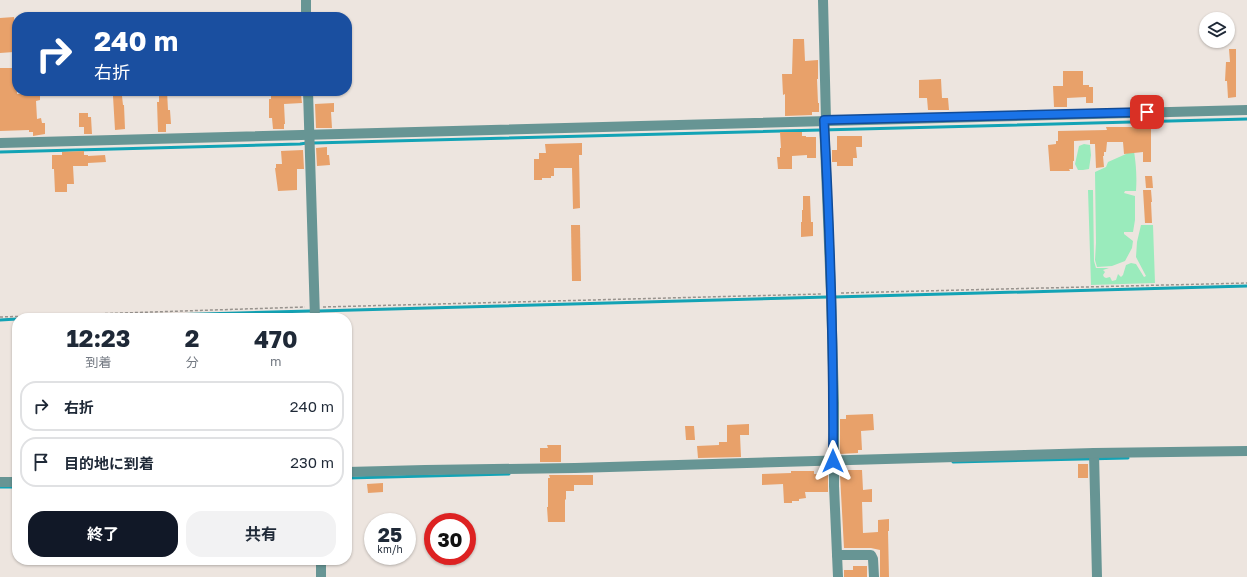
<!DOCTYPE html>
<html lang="ja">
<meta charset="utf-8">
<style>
body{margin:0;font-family:"Golos Text","Noto Sans JP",sans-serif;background:#f2f2f3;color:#1f2937;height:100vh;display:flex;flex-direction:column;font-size:15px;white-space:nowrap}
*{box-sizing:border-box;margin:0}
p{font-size:13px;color:#747a83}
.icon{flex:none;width:22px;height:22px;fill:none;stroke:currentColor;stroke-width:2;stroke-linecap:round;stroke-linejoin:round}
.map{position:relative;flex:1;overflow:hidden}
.details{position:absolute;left:12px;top:313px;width:340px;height:252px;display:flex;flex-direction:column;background:#fff;border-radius:16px;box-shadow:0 1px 3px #0004}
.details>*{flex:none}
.banner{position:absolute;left:12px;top:12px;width:340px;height:84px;border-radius:16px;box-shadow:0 1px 3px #0004;background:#1a4fa0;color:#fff;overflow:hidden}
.buttons{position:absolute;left:1199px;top:12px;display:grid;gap:8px}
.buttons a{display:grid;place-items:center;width:36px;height:36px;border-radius:50%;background:#fff;box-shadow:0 1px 3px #0004;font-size:20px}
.speed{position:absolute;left:364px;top:513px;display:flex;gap:8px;font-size:20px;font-weight:700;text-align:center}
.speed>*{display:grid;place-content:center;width:52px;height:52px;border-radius:50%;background:#fff;box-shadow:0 1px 3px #0004;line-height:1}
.speed small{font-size:10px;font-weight:400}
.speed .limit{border:6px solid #d22;background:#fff;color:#111}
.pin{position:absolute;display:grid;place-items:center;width:34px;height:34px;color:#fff;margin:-17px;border-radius:8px;box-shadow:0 2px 6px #0006}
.me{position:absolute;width:44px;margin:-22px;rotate:0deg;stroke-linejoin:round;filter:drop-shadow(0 0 3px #0008)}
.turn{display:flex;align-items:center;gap:14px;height:84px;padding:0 16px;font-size:18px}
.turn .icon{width:52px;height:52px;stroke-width:2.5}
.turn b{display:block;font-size:28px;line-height:34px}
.eta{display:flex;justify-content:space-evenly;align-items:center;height:68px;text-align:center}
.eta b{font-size:24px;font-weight:700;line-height:28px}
.primary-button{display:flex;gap:8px;margin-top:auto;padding:8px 16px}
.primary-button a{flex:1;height:46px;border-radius:16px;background:#111827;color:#fff;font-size:16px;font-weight:700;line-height:46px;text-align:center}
.primary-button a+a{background:#f2f2f3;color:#1f2937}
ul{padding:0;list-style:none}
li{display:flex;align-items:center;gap:12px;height:50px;margin:0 8px 6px;padding:0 8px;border:2px solid #e0e1e3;border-radius:16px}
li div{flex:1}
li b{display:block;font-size:15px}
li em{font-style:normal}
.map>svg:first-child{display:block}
.green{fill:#9aebbc}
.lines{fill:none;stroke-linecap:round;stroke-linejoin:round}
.stream{stroke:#13a3b5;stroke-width:3}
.building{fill:#e8a16a}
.path{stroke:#98938e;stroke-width:1.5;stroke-dasharray:3 2;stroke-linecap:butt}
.minor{stroke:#679594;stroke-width:10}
.route-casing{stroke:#114b97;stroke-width:10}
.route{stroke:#1a73e8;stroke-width:7}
</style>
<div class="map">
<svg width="1247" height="577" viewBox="0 0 1247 577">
<rect width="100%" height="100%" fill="#ede5df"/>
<g class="green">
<path d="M1084,144L1090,145L1091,155L1089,169L1083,170H1078L1075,164L1079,146Z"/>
<path d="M1130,150L1134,151C1136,164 1137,177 1136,191H1125L1124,193L1135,196V220L1133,232H1124V234L1133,241L1132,248L1125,261L1112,266L1097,267L1095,260L1096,243L1095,172L1106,167L1108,162L1126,154Z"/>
<path d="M1088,190H1093L1094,261L1096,268H1109L1103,270L1105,272L1103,275L1104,277L1106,278L1110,277L1112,281L1116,280L1118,274L1121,277L1123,275L1126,265L1131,263L1136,264L1144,277L1146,276L1136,257L1137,242L1141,225H1153L1155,283L1091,285Z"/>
</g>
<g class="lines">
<g class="stream">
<path d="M313,143L1247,119"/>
<path d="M0,152L300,144L307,143"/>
<path d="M834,297L1247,286"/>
<path d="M318,311L828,297"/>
<path d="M62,318L310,311"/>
<path d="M0,320L17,319"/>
<path d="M953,462L1128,458"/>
<path d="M347,478L509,474"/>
<path d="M0,487H16"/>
</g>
</g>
<g class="building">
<path d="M14,17L16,42H13L14,52L0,53V18Z"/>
<path d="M793,39H804L805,61L818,60V79H817L818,103H819V112H812V115L785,116V94L783,95L782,74H792Z"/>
<path d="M1229,49H1236V97L1228,98L1227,81H1225L1226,62H1230Z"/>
<path d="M0,68H16L17,94L40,93V100L36,101L37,119L41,118L42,123H45V134L33,136V132H29V130L0,131Z"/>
<path d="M1063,71H1083V85H1089V87H1093V103H1086V97L1067,98V107H1054L1053,86H1063Z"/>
<path d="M941,79L942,98H948L949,110H928L927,98H919V80Z"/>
<path d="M159,91H167L168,110H170L171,124H166V132H158L157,102H159Z"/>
<path d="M271,94H290V96L301,95L302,103L284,104L285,124H284V129H273L272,118H269V99H271Z"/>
<path d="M113,96H122L123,105H124L125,129L115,130Z"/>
<path d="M334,103V112H331L332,128H316L315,104Z"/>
<path d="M79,113H88V117H91L92,134H84V127H79Z"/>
<path d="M1142,125H1151V162H1143V152L1124,154L1123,142H1107L1106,152H1104V156H1103L1104,167L1096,168L1095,144H1090V140L1074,141V161H1073V169H1069L1070,171H1050L1048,145L1056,144V141H1058V131L1107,130L1106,127H1142Z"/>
<path d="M780,132H802V136H806V137H816V158H807V155L792,156V169H778L777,157H780V148H781Z"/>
<path d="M837,136H862V147H856L857,158H853V166H837V162H832V150H837Z"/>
<path d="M582,143V155H579L580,208L573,209L572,168H554V176H551V178H542V180H534V159H539V153H546L545,144Z"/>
<path d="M327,147V155H329L330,165L317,166L316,148Z"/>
<path d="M303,150L304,169H297V190L278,191L275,168H276V164H282L281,151Z"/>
<path d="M84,151V155H88V156L105,155L106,162L88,163V166H73L74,184H67V192H55L54,169H52V155H62V152Z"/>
<path d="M1145,176H1152L1153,188H1146Z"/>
<path d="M1143,190H1151L1152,202H1151L1152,223H1145Z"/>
<path d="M803,196H810L811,222H813V236L801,237V222H802V210H803Z"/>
<path d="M571,225H580L581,281H572Z"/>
<path d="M873,414L874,430L861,431L862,450H858V453L840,454V419H846V415Z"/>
<path d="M749,424V435H740L741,457L698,458L697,446L719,445V442H727V425Z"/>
<path d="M685,426H694L695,440H686Z"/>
<path d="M547,445H561V462H540V448H548Z"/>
<rect x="1078" y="464" width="10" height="14"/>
<path d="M848,470H862L863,490L872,489V502H862L863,533L878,532V520L889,519V531H888L889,577H880V550L871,548H844L840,475H848Z"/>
<path d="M791,471H814V474H828V492H805L806,498L799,499V501H792V503H784L783,484L762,485V474L791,473Z"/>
<path d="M549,475H593V485H574V491H566V499L565,500V522H548L547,507H548V478H550Z"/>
<path d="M383,483V492L368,493L367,484Z"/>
<path d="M853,566H867V577H844V570H853Z"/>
</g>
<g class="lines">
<g class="path">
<path d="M841,293L1247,283"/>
<path d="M323,307L821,294"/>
<path d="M0,317L305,307"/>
</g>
<g class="minor">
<path d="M306,0V17"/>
<path d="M823,0L826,120"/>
<path d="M308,91L315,318"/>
<path d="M824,120L831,294L834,403V486L838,577"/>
<path d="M0,143L1247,110"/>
<path d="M1094,453L1097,577"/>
<path d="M347,472L425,470L575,468L1094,453L1247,451"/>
<path d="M0,482H17"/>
<path d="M837,555H871L873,559L874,577"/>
<path d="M321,560V577"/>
</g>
</g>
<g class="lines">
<g class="route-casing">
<path id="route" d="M833,461C834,348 830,234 824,120L1147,112"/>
</g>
<use href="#route" class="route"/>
</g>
</svg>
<div class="buttons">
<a><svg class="icon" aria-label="layers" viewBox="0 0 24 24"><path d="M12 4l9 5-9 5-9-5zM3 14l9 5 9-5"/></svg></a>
</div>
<div class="speed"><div>25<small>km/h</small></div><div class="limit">30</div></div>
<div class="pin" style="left:1147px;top:112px;background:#d93025"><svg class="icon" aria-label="arrive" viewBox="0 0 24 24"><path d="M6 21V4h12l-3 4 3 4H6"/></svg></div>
<svg class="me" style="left:833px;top:461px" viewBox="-20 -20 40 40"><path d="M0-17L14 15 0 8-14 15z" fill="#1a73e8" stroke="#fff" stroke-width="4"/></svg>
<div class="banner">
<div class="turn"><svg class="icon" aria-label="right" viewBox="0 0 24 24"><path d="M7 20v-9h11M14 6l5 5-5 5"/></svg><div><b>240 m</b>右折</div></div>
</div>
<section class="details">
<div class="eta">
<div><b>12:23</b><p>到着</p></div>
<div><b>2</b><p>分</p></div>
<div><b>470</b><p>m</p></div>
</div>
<ul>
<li><svg class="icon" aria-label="right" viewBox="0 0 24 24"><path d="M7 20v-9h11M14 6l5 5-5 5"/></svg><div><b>右折</b></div><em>240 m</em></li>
<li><svg class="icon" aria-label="arrive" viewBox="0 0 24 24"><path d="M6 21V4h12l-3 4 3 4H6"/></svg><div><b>目的地に到着</b></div><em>230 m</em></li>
</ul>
<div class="primary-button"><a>終了</a><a>共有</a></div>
</section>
</div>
